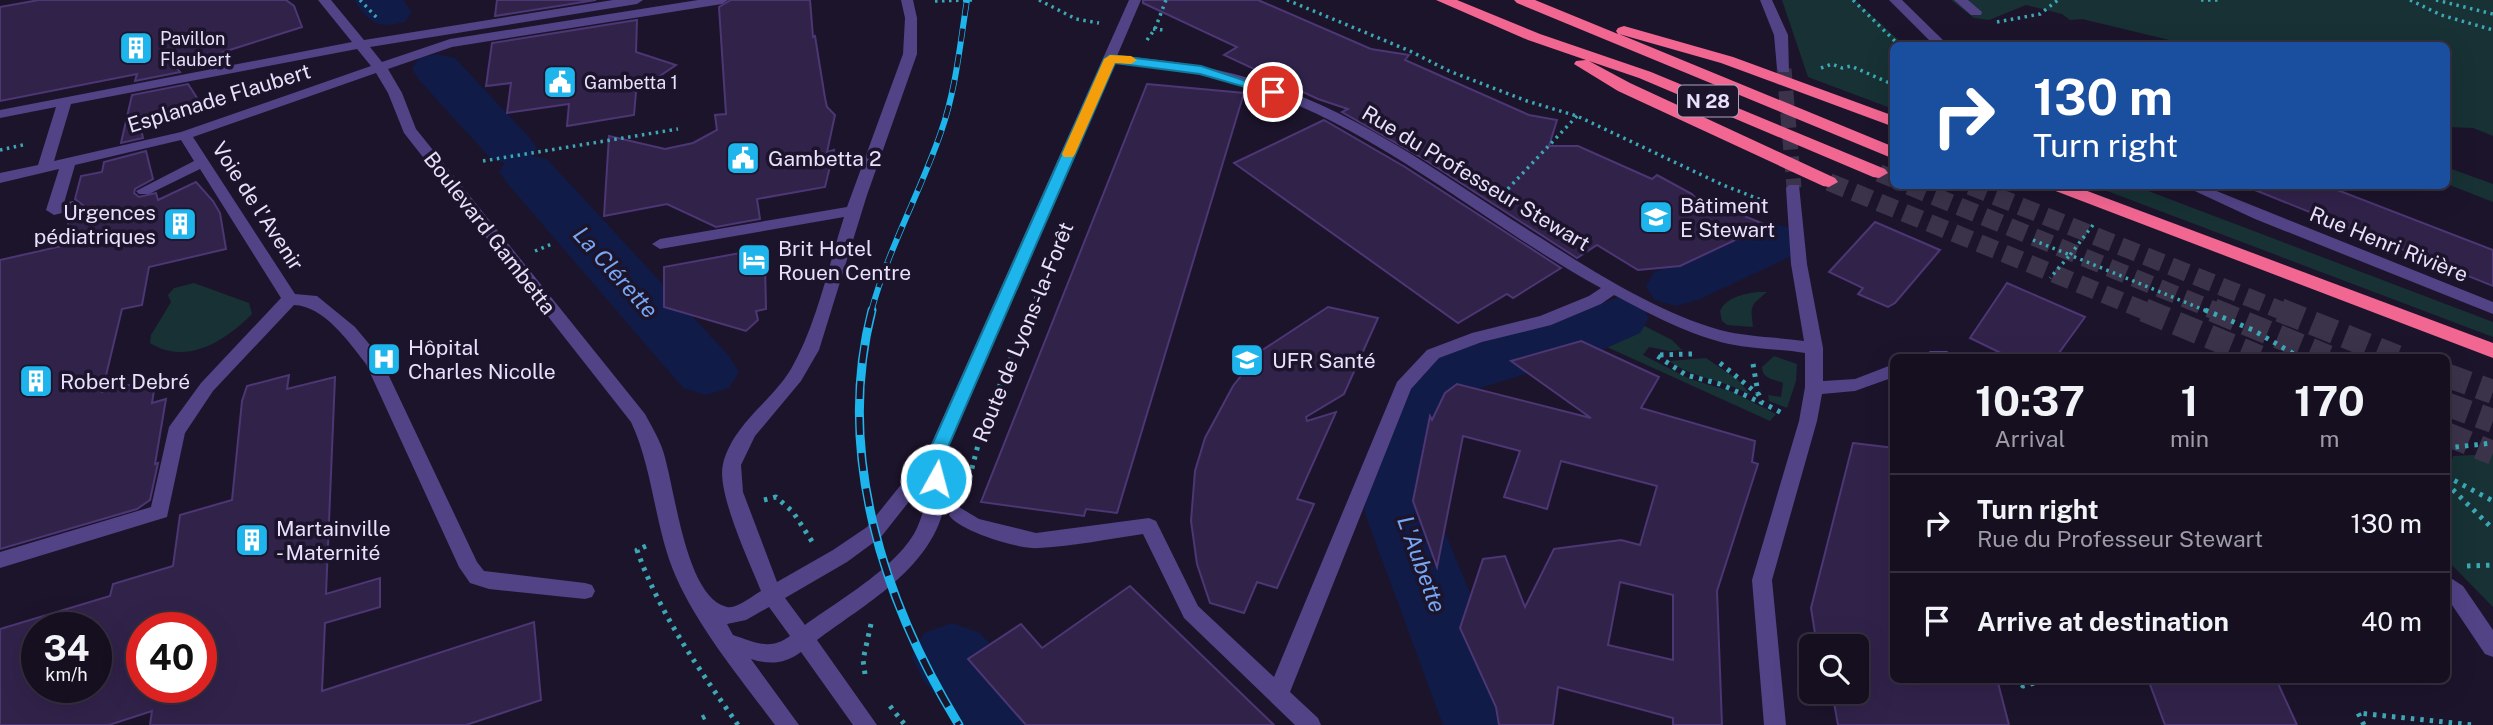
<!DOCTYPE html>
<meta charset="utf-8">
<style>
body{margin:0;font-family:"Public Sans",sans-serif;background:#221d2d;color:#f1f3f6;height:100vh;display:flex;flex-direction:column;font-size:26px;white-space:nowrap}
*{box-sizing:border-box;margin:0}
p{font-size:23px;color:#9d9ca5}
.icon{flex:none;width:38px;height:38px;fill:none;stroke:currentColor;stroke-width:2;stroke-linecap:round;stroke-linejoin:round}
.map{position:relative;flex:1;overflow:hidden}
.sheet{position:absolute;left:1890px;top:354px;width:560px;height:329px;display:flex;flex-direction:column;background:#150f20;border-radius:10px;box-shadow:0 7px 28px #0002,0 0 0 2px #342f3e}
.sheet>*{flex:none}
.hud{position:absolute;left:1890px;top:42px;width:560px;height:147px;border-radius:10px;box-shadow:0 7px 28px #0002,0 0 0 2px #342f3e;background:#1a4fa0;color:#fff;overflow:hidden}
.tools{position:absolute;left:1799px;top:634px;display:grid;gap:14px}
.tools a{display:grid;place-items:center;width:70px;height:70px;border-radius:10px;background:#150f20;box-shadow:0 7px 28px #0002,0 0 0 2px #342f3e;font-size:35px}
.speed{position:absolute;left:21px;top:612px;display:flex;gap:14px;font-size:35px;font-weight:700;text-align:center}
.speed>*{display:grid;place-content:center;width:91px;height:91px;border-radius:50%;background:#150f20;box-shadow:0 7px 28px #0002,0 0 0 2px #342f3e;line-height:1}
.speed small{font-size:18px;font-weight:400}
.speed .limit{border:10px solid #d22;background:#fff;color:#111}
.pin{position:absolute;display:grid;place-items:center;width:60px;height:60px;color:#fff;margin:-30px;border:4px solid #fff;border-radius:50%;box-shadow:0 2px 7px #0007}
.me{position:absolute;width:77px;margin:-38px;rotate:7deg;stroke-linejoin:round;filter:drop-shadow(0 0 5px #0008)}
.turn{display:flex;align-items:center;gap:24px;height:147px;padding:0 28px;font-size:32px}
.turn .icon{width:91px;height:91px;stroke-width:2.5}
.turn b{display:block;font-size:49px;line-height:60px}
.eta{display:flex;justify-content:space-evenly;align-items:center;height:119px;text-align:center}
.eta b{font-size:42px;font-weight:700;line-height:49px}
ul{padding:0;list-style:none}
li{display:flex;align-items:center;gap:21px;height:98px;padding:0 28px;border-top:2px solid #342f3e}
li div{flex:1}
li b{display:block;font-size:26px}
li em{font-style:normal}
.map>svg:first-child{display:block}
.green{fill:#173134}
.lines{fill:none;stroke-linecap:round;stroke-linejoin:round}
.river{fill:#101b47;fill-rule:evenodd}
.building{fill:#31224a;stroke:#4c3674;stroke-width:2;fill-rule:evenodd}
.minor-tunnel{stroke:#3b334a;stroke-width:15;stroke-dasharray:15 7;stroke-linecap:butt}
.highway-tunnel-far1{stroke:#3b334a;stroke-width:18;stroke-dasharray:18 9;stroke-linecap:butt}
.highway-tunnel{stroke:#3b334a;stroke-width:24;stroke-dasharray:24 11;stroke-linecap:butt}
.path-far1{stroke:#3ca8b5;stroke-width:3.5;stroke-dasharray:2.5 4.5;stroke-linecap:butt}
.path{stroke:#3ca8b5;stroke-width:5;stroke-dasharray:3.5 6;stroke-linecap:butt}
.minor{fill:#514386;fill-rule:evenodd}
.highway{fill:#f26692;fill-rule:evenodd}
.rail-far1-casing{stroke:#1db5ec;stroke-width:6}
.rail-casing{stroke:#1db5ec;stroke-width:9}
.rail-far1{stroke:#1c142b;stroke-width:4.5;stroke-dasharray:13;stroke-linecap:butt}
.rail{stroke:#1c142b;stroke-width:6;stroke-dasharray:18;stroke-linecap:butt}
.route{fill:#1db5ec;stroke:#137699;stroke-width:2}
.slow{fill:#f59e0b}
.labels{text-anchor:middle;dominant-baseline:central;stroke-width:7;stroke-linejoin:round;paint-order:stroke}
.far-poi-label{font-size:18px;fill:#e8e0fc;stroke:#1c142b;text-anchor:start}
.shield{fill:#1c142b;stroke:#aba3bd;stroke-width:2}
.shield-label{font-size:19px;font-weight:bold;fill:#e8e0fc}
.street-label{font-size:21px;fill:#e8e0fc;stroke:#1c142b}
.poi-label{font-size:21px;fill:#e8e0fc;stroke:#1c142b;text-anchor:start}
.water-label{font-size:23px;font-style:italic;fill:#77a6f3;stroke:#1c142b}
</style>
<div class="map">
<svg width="2493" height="725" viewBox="0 0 2493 725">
<rect width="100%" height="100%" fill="#1c142b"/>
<g class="green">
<path d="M1782,0H1855L1904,45L1894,46L1893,109L1808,77Z"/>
<path d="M1951,0H2493V136L2473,128L2447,127L2446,46L2190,45L2082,19L2070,20L2062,14L2026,5L1989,20L1974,18Z"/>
<path d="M2446,167L2493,184V202L2447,184Z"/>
<path d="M2094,186H2135L2493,322V337Z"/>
<path d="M194,283L249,303L252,314C225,341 187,366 150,343L151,335L171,302L168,295L174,288Z"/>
<path d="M1757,292H1767C1749,307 1751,305 1753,327L1727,325L1722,321L1720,311C1726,298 1742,294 1757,292Z"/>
<path d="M1633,320L1672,340L1682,350L1669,351L1649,347L1643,355L1690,379L1733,392L1776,414L1770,421L1587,338Z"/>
<path d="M1774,356L1797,364L1796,381L1787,408L1769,401L1768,395L1781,397L1783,383C1774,379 1762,379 1762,367Z"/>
<path d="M1706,358L1737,379L1751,395C1725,380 1694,379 1669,361Z"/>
<path d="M2493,454V607L2447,560L2446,461L2452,460L2453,456Z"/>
</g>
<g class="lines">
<g class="river">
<path d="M354,0H403L412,12L405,22C377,29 369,23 354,0Z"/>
<path d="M437,54L455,58L529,137L537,148L532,156L547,159L729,356L739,372L729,388L706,395L683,388L507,183L499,171L505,163L491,159L419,80L412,69L419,58Z"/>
<path d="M1773,223L1794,229L1802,242L1794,255L1698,300L1676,306L1654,300L1646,286L1654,272L1752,229Z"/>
<path d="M1618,297L1640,303L1649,318L1640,333L1602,350L1468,392L1451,422L1436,511L1525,725H1443L1364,511L1383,421L1422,360L1558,320Z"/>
<path d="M952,623L980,633L1040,699L1052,725H960L924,681L912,657L924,633Z"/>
</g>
</g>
<g class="building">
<path d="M39,0H286L294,6L302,27L176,67L180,72L135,81L137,74L0,101V7Z"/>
<path d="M497,0H596L495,16Z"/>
<path d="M731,0H810L813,37L815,36L825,98L827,107L835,115L827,152L834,150L825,187L757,199L760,219L716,227L667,204L604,216L609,136L665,149L693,143L717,130L715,115L726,114L719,7Z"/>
<path d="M1143,0H1258L1371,49L1409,55L1405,60L1529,115L1557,120L1549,146H1578L1652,179L1657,175L1692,194L1709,213L1724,208L1767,225L1680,266L1638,270L1597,245L1577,258L1422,158L1342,112L1348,109L1318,99L1224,55L1237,47L1143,3Z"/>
<path d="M637,20L636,52L676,65L636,92L634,115L567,126L569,104L507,113L511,83L486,86L492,43Z"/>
<path d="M188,84L201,104L138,116L143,138L121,143L132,95Z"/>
<path d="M1147,84L1244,93L1117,513L1086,509L1084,516L981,502Z"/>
<path d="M1324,120L1405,167L1561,268L1513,298L1507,294L1458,323L1234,163Z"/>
<path d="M146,151L153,179L135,189L134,193L139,197L156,193L158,200L196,182L213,201L220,213L226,249L149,267L142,305L122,309L102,392L156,378L152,403L166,399L155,464L158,463L150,500L137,509L0,549V260L62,246L71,213L80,211L84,206L75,199L81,176L102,172L104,162Z"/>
<path d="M2245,186H2327L2493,250V286Z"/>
<path d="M1875,222L1940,250L1895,303L1888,307L1858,294L1863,288L1829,272Z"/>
<path d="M762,249L763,263L765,264L766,309L756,311L758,320L746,331L664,307V267Z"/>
<path d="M2007,283L2085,317L2056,357H2009L1970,338Z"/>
<path d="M1328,307L1378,318L1344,394L1306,417L1307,421L1336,412L1297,499L1314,504L1277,588L1257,582L1244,613L1210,603L1197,564L1191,521L1195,471L1205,438L1233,386L1261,351Z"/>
<path d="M1581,341L1659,377L1641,408L1755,441L1752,462L1758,464L1717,591L1722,725H1673V718L1558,687L1553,725H1499L1496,707L1460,628L1483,559L1505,556L1525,607L1554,549L1621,540L1640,545L1657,486L1561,461L1547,509L1504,497L1520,451L1463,436L1437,567L1413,501L1430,416L1432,420L1445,393L1457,384L1591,418L1511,361ZM1620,582L1673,595V660L1608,645Z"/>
<path d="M289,375L287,389L335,377L326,594L380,578V607L325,623L322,691L534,622L541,700L466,725H150L152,711L109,725H0V629L110,596L113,584L173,566L180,515L232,500L242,401L247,386ZM37,628H96V688H37ZM142,628H201V688H142Z"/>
<path d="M1853,443L1894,448V679H1997L2009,725H1838L1833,697L1825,696V691H1857V646H1817L1811,608Z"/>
<path d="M1130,586L1274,725H1026L968,659L1021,624L1042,648Z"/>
<path d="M2148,679H2276L2297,725H2165Z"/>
</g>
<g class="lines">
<path class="minor-tunnel" d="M1784,69L1794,188"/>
<g class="highway-tunnel-far1">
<path d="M1879,173L1894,179"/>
<path d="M1829,182L2148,312"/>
<path d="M1909,186L2218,312"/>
<path d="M1970,186L2285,312"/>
</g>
<g class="highway-tunnel">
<path d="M2144,310L2259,357"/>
<path d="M2213,310L2328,357"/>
<path d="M2280,310L2397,357"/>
<path d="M2446,375L2493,392"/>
<path d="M2446,404L2493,421"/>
<path d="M2446,434L2493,453"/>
</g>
<g class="path-far1">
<path d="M360,0L379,20"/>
<path d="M1039,0L1076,19L1099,23"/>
<path d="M1287,0L1410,51L1449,71L1527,101L1577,116L1723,185L1769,203"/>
<path d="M1853,0L1900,46"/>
<path d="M2201,0H2220"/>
<path d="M2410,0L2441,15L2493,30"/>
<path d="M2436,0L2493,14"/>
<path d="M935,1L972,0"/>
<path d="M1997,22L2040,14L2058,0"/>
<path d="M1153,29L1164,30"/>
<path d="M1147,40L1155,29L1166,0"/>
<path d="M1821,68L1832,64L1842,68L1851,66L1894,85"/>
<path d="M0,150L27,144"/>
<path d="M483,161L678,129"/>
<path d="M1503,194L1577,116"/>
<path d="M2093,225L2070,255L2209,312"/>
<path d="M2033,240L2070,255L2050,278"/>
<path d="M535,251L554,243"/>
<path d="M1030,312L1037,295"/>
</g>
<g class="path">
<path d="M2205,310L2253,330L2299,357"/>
<path d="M1692,354L1656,355L1686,375L1720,384L1760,402"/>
<path d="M1720,363L1759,395L1761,402L1782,413"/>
<path d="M1753,364L1758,393"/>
<path d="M2446,448L2493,443"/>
<path d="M2446,476L2493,501"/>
<path d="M2446,483L2493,529"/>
<path d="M967,487L983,426L1031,310"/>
<path d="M764,500L776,497L793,512L813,543"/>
<path d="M646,546L637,550C660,615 699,669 738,725"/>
<path d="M2467,566L2493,565"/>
<path d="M865,674L863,660L871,624"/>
<path d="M2014,679L2023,686L2051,679"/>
<path d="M890,706L905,725"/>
<path d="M702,718L710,714"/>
<path d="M2364,725L2358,713L2473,725"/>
</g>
<g class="minor">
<path d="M318,0H331L364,40L613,0H643L637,4L370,47L382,62L450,39L698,0H728L722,4L452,47L388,69L402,93L416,129L645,414C651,425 658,437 662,448C675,483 684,597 727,607C737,609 752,596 761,591C750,563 716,492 723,464C733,424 771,402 791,369C817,324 828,267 844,217L660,249L652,244L660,239L847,207L903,54L905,18L901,0H913L917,18V54L867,195L819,350L801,381L755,436L741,465L743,492L777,582L833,550L867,527L928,451L1129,0H1141L1117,56C1178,60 1237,71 1293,93C1382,128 1461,188 1541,238C1594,272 1659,313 1720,330C1747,337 1776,337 1804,341L1791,264L1786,188L1789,185H1799L1807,264L1823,348V381L1855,379L1894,364V377L1855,391L1822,394L1817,421L1772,580L1786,725H1764L1752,580L1799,421L1805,387V353C1780,349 1754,349 1729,344C1689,335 1650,314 1614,295L1601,304L1551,325L1482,342L1439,358L1411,389L1290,692L1318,718L1321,725H1295L1184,618L1143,534C1109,539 1074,546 1039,548C1021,550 958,531 949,515L952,510L959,507L979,519L1036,533L1149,518L1156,521L1198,606L1274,677L1397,382L1427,350L1472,333L1540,316L1589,296L1601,288C1494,230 1399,146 1285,100C1231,78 1173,68 1114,63L945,454C945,471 948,491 944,508C929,570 865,604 817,640L877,725H853L801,652C785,664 769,665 751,659L799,725H775C741,679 699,629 676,577C654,527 654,471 631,422L404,133L388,93L376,73L193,137L295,294L317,296L355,327L380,357L477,562L484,571L585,583L592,585L595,591L592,597L585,599L489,589L470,583L459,567L366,364C349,342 324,306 294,305L213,391L185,433L167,517L0,568V552L151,507L169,427L201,383L281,298L200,169L149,194H139L136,191L194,161L181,140L75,165L64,203L73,201L81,206L78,209L54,215L46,210L59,169L0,183V173L38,165L56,107L0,118V110L352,42ZM357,49L371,66L181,132L54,161L71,104ZM926,480C926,495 925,509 919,523C905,563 839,600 805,625L785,598L847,562L881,537ZM769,607L790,636C770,651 754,642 733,635L727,624L746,620Z"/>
<path d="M1760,0H1772L1788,35L1789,72H1779L1777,69L1774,35Z"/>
<path d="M1889,0H1902L1949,46H1935Z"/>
<path d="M1954,0H1968L1982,12L1981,15H1971Z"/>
<path d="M2184,186H2204L2493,302V314L2255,219Z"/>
<path d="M1930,351H1947L1956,357H1921Z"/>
<path d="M2446,575L2463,586L2493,630V657L2485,654L2446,596Z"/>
</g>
<g class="highway">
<path d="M1436,0H1457L1540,34L1651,72L1885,169L1888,173L1879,178L1873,177L1639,78L1589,61L1630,83L1835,178L1838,182L1829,187L1823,186L1618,91L1574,64L1576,61L1586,60L1528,40Z"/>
<path d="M1514,0H1535L1618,34L1616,31L1618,28L1624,26L1733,57L1894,116V127L1721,63L1619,34L1894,147V159L1517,3Z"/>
<path d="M2050,186H2074L2493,343V358L2053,190Z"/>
</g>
<g class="rail-far1-casing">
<path id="rail-far1" d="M871,312C888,249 920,193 941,132C956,89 960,44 967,0"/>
</g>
<g class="rail-casing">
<path id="rail" d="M872,310C835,454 884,602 959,725"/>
</g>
<use href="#rail-far1" class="rail-far1"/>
<use href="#rail" class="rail"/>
</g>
<path class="route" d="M1110,55L1201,66L1279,92L1273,95L1200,74L1115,63L945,454L944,479L942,484H930L927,479L928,454L1104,59Z"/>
<path class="slow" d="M1110,55L1131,56L1137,60L1131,64L1115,63L1075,154L1073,157H1064L1062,154L1104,59Z"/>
<defs>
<g id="building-square" transform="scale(1.75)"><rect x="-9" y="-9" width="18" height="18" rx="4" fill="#1db5ec" stroke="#1c142b"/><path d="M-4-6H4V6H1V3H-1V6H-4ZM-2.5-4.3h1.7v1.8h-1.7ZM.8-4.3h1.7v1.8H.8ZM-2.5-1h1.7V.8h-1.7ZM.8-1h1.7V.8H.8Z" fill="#fff"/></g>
<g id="civic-square" transform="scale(1.75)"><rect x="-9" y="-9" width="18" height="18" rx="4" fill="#1db5ec" stroke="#1c142b"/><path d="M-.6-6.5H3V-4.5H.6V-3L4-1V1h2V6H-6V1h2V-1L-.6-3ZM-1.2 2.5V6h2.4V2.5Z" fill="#fff"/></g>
<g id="university-square" transform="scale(1.75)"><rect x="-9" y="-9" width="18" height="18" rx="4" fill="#1db5ec" stroke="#1c142b"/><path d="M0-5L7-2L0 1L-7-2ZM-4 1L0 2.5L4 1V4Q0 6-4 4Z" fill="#fff"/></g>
<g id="hotel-square" transform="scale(1.75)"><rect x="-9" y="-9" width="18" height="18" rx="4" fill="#1db5ec" stroke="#1c142b"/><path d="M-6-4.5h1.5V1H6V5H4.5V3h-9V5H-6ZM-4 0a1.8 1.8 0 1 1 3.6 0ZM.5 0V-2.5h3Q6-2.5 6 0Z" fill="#fff"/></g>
<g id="hospital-square" transform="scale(1.75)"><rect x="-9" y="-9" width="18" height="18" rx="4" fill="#1db5ec" stroke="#1c142b"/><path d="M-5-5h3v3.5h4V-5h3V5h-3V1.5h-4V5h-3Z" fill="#fff"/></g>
</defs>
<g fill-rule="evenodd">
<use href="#building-square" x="136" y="48"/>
<use href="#civic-square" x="560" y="82"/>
<use href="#civic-square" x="743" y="158"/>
<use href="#university-square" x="1656" y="217"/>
<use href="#building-square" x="180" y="224"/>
<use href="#hotel-square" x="754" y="260"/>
<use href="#hospital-square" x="384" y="359"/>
<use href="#university-square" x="1247" y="360"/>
<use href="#building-square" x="36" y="381"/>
<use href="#building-square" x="252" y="540"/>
</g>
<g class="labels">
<g class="far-poi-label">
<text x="160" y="38">Pavillon<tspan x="160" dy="21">Flaubert</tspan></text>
<text x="584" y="82">Gambetta 1</text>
</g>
<rect class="shield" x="1678" y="85.5" width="60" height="31" rx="5"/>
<g class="shield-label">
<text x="1708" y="101">N 28</text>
</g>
<g class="street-label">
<text transform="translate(219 98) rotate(-17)">Esplanade Flaubert</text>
<text transform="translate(1476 178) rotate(31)">Rue du Professeur Stewart</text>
<text transform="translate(258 206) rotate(57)">Voie de l'Avenir</text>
<text transform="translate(490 233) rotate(52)">Boulevard Gambetta</text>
<text transform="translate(2389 244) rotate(22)">Rue Henri Rivière</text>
<text transform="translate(1023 332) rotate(-68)">Route de Lyons-la-Forêt</text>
</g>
<g class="poi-label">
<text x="768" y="158">Gambetta 2</text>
<text x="1680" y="205">Bâtiment<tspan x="1680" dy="24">E Stewart</tspan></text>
<text x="156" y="212" text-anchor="end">Urgences<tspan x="156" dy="24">pédiatriques</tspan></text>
<text x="778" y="248">Brit Hotel<tspan x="778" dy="24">Rouen Centre</tspan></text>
<text x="408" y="347">Hôpital<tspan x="408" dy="24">Charles Nicolle</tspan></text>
<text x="1272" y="360">UFR Santé</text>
<text x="60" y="381">Robert Debré</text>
<text x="276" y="528">Martainville<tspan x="276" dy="24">- Maternité</tspan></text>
</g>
<g class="water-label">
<text transform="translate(616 272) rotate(48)">La Clérette</text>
<text transform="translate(1422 564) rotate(70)">L'Aubette</text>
</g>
</g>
</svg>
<div class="tools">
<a><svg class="icon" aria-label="search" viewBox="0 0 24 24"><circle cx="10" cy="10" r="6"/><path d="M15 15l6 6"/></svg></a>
</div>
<div class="speed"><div>34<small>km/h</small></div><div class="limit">40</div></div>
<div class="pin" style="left:1273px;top:92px;background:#d93025"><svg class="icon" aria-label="arrive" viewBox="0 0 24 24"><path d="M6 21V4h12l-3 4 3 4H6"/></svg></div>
<svg class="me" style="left:936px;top:479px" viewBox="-20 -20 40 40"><circle r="17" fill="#1db5ec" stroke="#fff" stroke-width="3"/><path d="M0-11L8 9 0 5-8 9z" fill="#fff"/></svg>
<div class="hud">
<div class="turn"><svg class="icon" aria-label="right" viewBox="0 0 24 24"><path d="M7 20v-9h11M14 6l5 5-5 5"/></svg><div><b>130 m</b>Turn right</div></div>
</div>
<section class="sheet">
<div class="eta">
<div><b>10:37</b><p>Arrival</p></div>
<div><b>1</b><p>min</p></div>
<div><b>170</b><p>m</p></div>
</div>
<ul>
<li><svg class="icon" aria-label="right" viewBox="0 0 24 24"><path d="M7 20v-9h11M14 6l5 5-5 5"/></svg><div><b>Turn right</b><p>Rue du Professeur Stewart</p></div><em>130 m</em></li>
<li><svg class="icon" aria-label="arrive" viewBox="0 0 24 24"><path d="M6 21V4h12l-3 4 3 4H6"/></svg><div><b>Arrive at destination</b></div><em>40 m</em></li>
</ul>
</section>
</div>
